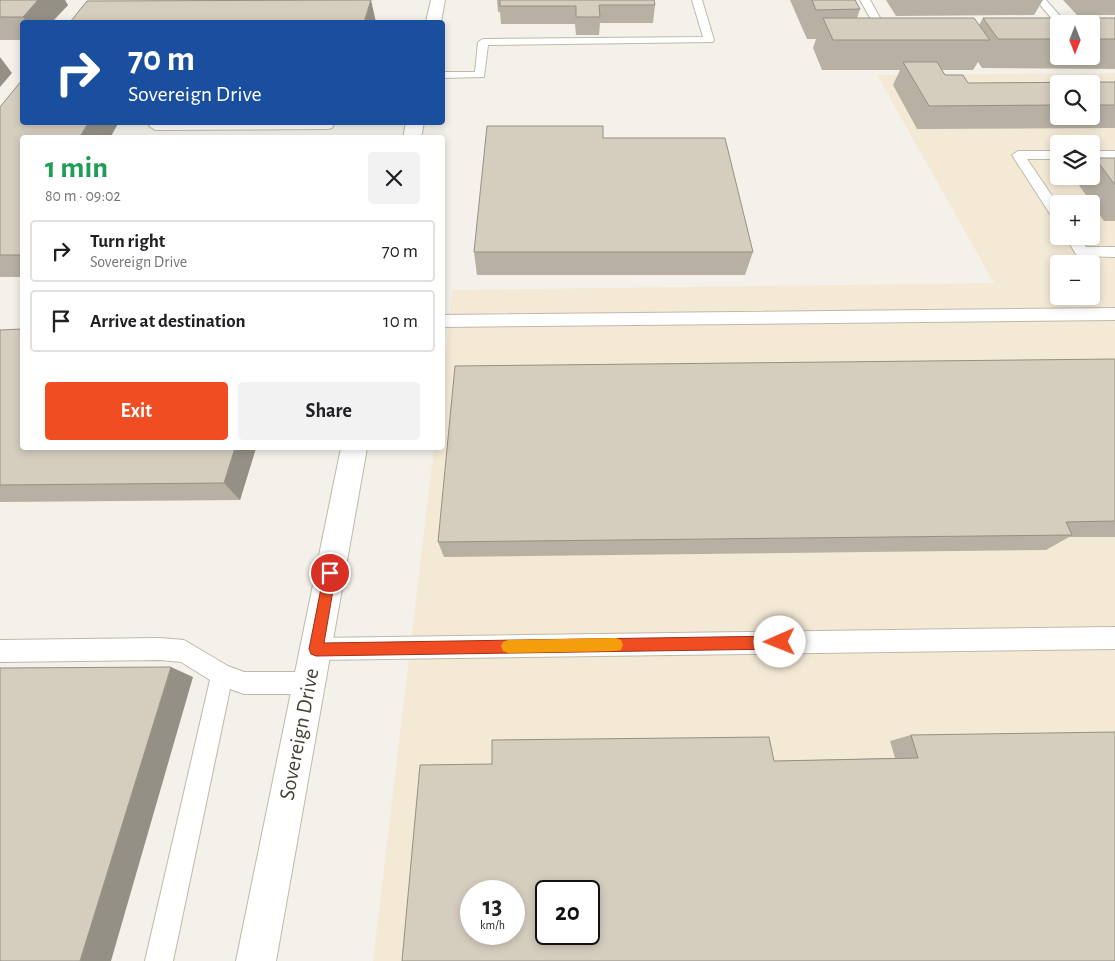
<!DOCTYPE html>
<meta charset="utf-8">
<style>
body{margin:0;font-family:"Alegreya Sans",sans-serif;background:#f2f2f2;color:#202124;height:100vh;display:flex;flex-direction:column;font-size:19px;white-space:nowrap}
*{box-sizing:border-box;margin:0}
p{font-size:16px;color:#757577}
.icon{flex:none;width:28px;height:28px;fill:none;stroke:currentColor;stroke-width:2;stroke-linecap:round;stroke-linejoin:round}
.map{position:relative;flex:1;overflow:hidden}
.sheet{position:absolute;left:20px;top:135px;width:425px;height:315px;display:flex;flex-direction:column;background:#fff;border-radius:5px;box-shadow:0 2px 8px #0003}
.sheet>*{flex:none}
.guide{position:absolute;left:20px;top:20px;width:425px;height:105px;border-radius:5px;box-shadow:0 2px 8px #0003;background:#1a4fa0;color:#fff;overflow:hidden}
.needle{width:32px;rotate:180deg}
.buttons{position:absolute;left:1050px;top:15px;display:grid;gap:10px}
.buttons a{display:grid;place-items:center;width:50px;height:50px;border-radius:5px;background:#fff;box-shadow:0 2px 8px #0003;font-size:25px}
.speed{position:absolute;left:460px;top:880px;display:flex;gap:10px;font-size:25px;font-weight:700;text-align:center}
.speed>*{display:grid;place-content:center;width:65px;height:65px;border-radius:50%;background:#fff;box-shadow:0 2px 8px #0003;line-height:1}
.speed small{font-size:12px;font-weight:400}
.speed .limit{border:2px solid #111;border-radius:8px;background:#fff;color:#111}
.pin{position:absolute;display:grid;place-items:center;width:42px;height:42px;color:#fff;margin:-21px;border:2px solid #fff;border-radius:50%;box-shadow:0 1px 5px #0007}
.me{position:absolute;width:55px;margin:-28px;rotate:269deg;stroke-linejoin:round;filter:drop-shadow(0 0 4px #0008)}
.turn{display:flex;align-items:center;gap:18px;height:105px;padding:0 25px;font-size:22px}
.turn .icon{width:65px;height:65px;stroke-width:2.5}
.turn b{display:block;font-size:35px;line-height:42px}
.round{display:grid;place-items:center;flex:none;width:52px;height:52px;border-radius:5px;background:#f2f2f2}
.overview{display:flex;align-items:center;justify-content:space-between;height:85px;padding:0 25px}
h1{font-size:30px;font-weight:700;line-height:38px;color:#1e9e55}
.action{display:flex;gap:10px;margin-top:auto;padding:10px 25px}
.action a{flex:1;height:58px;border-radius:5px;background:#f04d23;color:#fff;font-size:20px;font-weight:700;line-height:58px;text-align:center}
.action a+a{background:#f2f2f2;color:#202124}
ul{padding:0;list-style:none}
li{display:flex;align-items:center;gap:15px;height:62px;margin:0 10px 8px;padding:0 15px;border:2px solid #e0e0e0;border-radius:5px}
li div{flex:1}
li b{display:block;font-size:19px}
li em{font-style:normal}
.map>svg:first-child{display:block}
.commercial{fill:#f4e9d5;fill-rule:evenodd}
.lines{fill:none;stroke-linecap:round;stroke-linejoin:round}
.lane-casing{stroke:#bfb9ab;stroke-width:2}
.street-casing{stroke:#bfb9ab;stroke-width:2}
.lane{fill:#fff;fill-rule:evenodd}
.street{fill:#fff;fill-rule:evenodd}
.wall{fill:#b7b0a3;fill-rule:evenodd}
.shaded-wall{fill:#959085}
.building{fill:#d5cdbe;stroke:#959085;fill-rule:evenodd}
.route{fill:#f04d23;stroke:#9c3217}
.slow{fill:#f59e0b}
.labels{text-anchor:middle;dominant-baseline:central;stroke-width:4;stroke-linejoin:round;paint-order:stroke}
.near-street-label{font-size:22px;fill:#474137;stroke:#fff}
</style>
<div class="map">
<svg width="1115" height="961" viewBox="0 0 1115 961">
<rect width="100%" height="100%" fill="#f3f1e9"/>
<path class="commercial" d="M1115,73V961H373L434,448H442L443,376L453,290L994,283L877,75ZM1059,84H1091V116H1059ZM1059,144H1091V176H1059ZM1059,204H1091V236H1059ZM1059,264H1091V296H1059ZM471,891H514V934H471ZM546,891H589V934H546Z"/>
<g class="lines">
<g class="lane-casing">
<g id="lane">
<path d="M692,0H702L714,40L713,42L488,45L484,77L442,78V72H475L478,42L483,39L703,37Z"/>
<path d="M860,0H870L884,25L899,26V30H877Z"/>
<path d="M1036,0H1046L1067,24H1059L1058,26Z"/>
<path d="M154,122H335L332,128L328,129L155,130L149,126Z"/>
<path d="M1018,151H1059V159H1027L1059,206V221L1054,220L1012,155Z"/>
<rect x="1091" y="151" width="24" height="8"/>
<path d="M1065,236H1079L1086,247H1115V257L1077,256Z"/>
<path d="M1115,308V320L442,327V315Z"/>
<path d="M1115,627V649L316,660L308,657L305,649L308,641L316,638Z"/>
<path d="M160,638L184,640L228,666L244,672H308L316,675L319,683L316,691L308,694H244L230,689L173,961H145L210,680L181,662L160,660L0,662V640Z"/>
</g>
</g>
<g class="street-casing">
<g id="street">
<path d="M431,0H445L441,22H426Z"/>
<path d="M406,122H424L421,138H403Z"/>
<path d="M341,448H367L276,961H236Z"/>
</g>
</g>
<use href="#lane" class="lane"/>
<use href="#street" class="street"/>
</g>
<g class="wall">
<path d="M0,0L68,5L52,22H22V40H0Z"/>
<path d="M497,0H654L655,5L653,23H600L599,35H576L575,24H501L500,12H498Z"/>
<path d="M790,0H855L860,9L857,18L979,25L983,18H1115V69L982,68L978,62L973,70H942L945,75L968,83L1115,82V128L917,129L893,85L900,70H822L813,48L816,39H807ZM1059,24H1091V56H1059ZM1059,84H1091V116H1059Z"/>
<path d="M886,0H1043L1034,15L896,16Z"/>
<path d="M1063,0H1115V15H1077Z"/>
<path d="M0,107L22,138V277H0Z"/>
<path d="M603,138L753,252L745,275H477L474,252Z"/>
<path d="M1095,158H1115V221H1104L1076,181L1080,176H1091V162Z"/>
<path d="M0,330L22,448H256L240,500L0,502Z"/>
<path d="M1115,359V537H1069L1046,550L444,557L438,542Z"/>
<path d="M911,735L1115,961L774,761L895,758L890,741Z"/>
</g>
<g class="shaded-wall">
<path d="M38,0H65L68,5L52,22H26L23,17Z"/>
<path d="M371,0L376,22H364Z"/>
<path d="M0,57L12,73L0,87Z"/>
<path d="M89,122H119L110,138H79Z"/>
<path d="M235,448H256L240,500L224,483Z"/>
<path d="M171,667L193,677L111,961H80Z"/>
</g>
<g class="building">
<path d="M0,0H38L23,17H0Z"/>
<path d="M371,0L364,22H70L87,1Z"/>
<path d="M500,0H654L655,5H599L600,17H576V6H500Z"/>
<path d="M812,0H855L860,9L816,10Z"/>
<path d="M823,18H974L990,40H833Z"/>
<path d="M983,18H1115V39H1091V24H1059V39H998Z"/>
<path d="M903,62H937L945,75H963L968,83L1115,82V105H1091V84H1059V105L929,106Z"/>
<path d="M22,80V122H89L79,138H22V255H0V107Z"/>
<path d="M487,126H603V138H725L753,252H474Z"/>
<path d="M1095,158H1115V185Z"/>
<path d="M22,329V448H235L224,483L0,485V330Z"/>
<path d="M1115,359V521L1066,522L1072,535L438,542L455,366Z"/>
<path d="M171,667L80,961H0V668Z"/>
<path d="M1115,732V961H402L420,765L492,764V740L769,737L774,761L918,758L911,735ZM471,891H514V934H471ZM546,891H589V934H546Z"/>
</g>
<path class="route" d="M330,567L334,569L336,573L324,643L780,636L785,638L787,642L785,647L780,649L316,656L311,654L309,649L324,573L325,569Z"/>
<path class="slow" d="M616,638L621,640L623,645L621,650L616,651L508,653L503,651L501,646L503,642L508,640Z"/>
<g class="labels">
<g class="near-street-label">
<text transform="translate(299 734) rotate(-79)">Sovereign Drive</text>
</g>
</g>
</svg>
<div class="buttons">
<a><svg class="needle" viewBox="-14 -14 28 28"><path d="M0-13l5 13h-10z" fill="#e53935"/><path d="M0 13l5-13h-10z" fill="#757577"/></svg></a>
<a><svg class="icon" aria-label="search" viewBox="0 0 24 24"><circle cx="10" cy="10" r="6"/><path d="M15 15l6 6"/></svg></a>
<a><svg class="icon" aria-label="layers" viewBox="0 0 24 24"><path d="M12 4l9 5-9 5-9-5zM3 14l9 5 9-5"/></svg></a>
<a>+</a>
<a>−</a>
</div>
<div class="speed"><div>13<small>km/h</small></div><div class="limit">20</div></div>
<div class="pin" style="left:330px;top:573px;background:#d93025"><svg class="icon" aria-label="arrive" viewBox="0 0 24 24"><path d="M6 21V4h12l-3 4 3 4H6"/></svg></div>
<svg class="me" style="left:780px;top:642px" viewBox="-20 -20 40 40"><circle r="19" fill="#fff"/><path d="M0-13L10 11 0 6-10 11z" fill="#f04d23"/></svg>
<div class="guide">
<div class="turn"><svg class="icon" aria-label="right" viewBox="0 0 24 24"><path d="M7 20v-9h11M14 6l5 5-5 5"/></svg><div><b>70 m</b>Sovereign Drive</div></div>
</div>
<section class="sheet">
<div class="overview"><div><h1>1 min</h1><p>80 m · 09:02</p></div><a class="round"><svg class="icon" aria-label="close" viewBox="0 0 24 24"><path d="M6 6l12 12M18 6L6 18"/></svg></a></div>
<ul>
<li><svg class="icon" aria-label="right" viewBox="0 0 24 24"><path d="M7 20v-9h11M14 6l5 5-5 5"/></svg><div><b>Turn right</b><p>Sovereign Drive</p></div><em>70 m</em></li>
<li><svg class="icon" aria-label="arrive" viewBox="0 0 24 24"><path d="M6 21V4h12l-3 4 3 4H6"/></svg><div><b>Arrive at destination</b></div><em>10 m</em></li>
</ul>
<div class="action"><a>Exit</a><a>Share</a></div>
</section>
</div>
